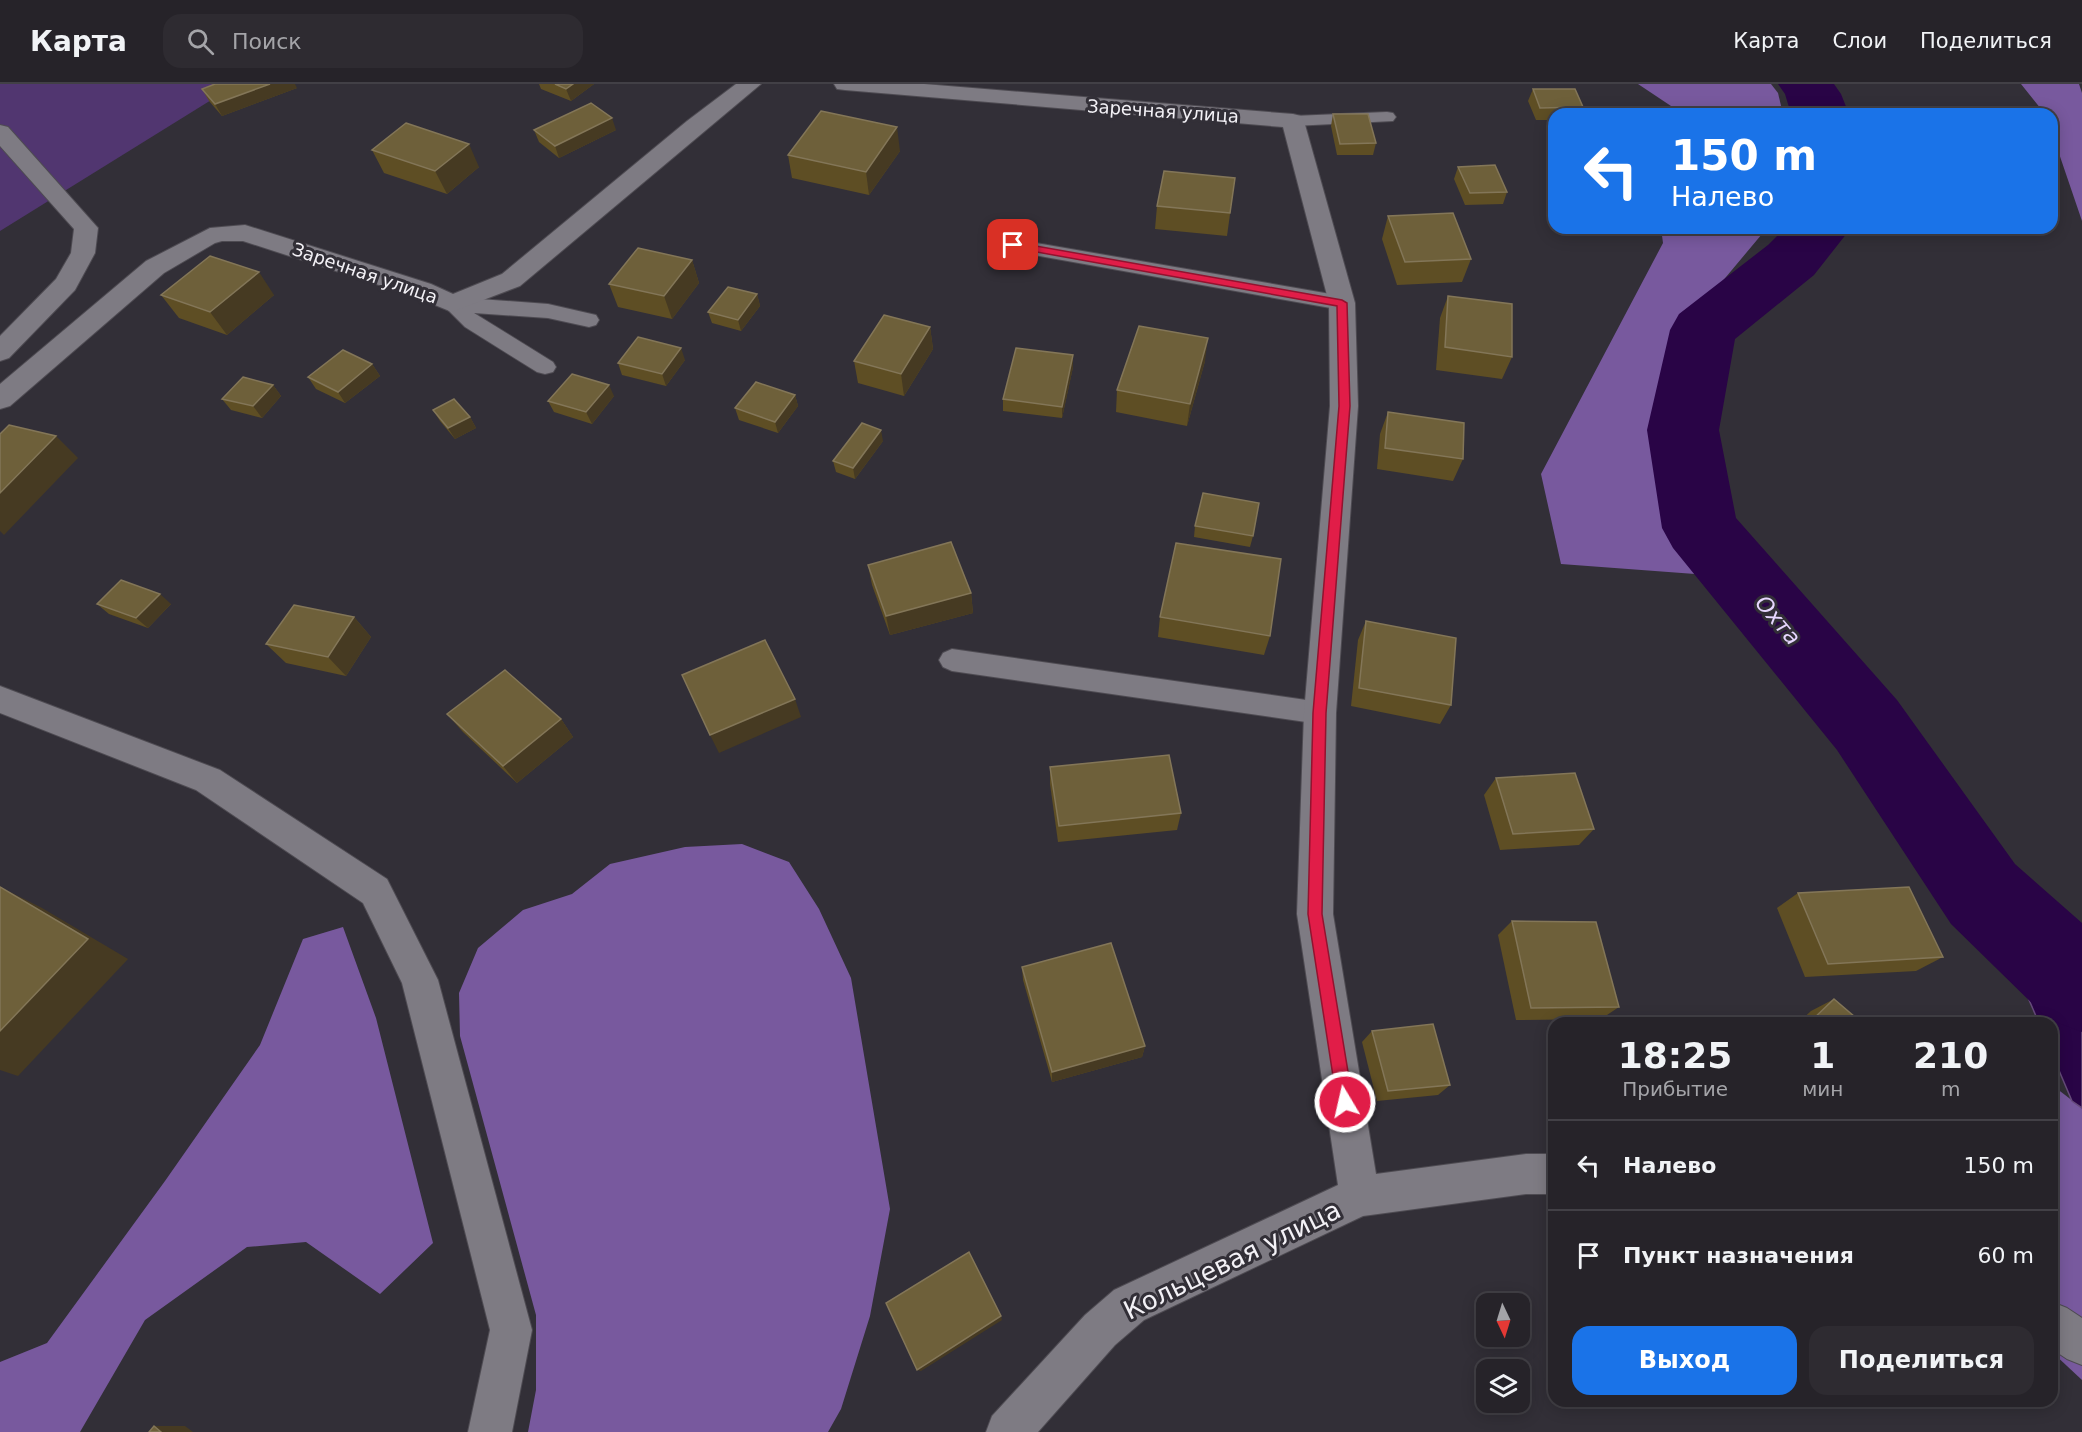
<!DOCTYPE html>
<html lang="ru">
<meta charset="utf-8">
<style>
body{margin:0;font-family:"DejaVu Sans",sans-serif;background:#2e2b31;color:#f1f3f6;height:100vh;display:flex;flex-direction:column;font-size:22px;white-space:nowrap}
*{box-sizing:border-box;margin:0}
p{font-size:20px;color:#a4a4a8}
.icon{flex:none;width:33px;height:33px;fill:none;stroke:currentColor;stroke-width:2;stroke-linecap:round;stroke-linejoin:round}
.map{position:relative;flex:1;overflow:hidden}
.panel{position:absolute;left:1548px;top:933px;width:510px;height:390px;display:flex;flex-direction:column;background:#262329;border-radius:18px;box-shadow:0 3px 15px #0003,0 0 0 2px #424046}
.panel>*{flex:none}
.hud{position:absolute;left:1548px;top:24px;width:510px;height:126px;border-radius:18px;box-shadow:0 3px 15px #0003,0 0 0 2px #424046;background:#1a73e8;color:#fff;overflow:hidden}
.needle{width:39px;rotate:176deg}
.fabs{position:absolute;left:1476px;top:1209px;display:grid;gap:12px}
.fabs a{display:grid;place-items:center;width:54px;height:54px;border-radius:12px;background:#262329;box-shadow:0 3px 15px #0003,0 0 0 2px #424046;font-size:30px}
.pin{position:absolute;display:grid;place-items:center;width:51px;height:51px;color:#fff;margin:-26px;border-radius:12px;box-shadow:0 3px 9px #0006}
.me{position:absolute;width:66px;margin:-33px;rotate:351deg;stroke-linejoin:round;filter:drop-shadow(0 0 4px #0008)}
.turn{display:flex;align-items:center;gap:21px;height:126px;padding:0 24px;font-size:27px}
.turn .icon{width:78px;height:78px;stroke-width:2.5}
.turn b{display:block;font-size:42px;line-height:51px}
.eta{display:flex;justify-content:space-evenly;align-items:center;height:102px;text-align:center}
.eta b{font-size:36px;font-weight:700;line-height:42px}
.primary-button{display:flex;gap:12px;margin-top:auto;padding:12px 24px}
.primary-button a{flex:1;height:69px;border-radius:18px;background:#1a73e8;color:#fff;font-size:24px;font-weight:700;line-height:69px;text-align:center}
.primary-button a+a{background:#2e2b31;color:#f1f3f6}
ul{padding:0;list-style:none}
li{display:flex;align-items:center;gap:18px;height:90px;padding:0 24px;border-top:2px solid #424046}
li div{flex:1}
li b{display:block;font-size:22px}
li em{font-style:normal}
header{display:flex;align-items:center;gap:36px;box-sizing:border-box;height:84px;padding:0 30px;background:#262329;border-bottom:2px solid #424046}
header strong{font-size:28px}
nav{display:flex;gap:33px;margin-inline-start:auto;font-size:21px}
.search{width:420px;height:54px;background:#2e2b31;display:flex;align-items:center;gap:15px;box-sizing:border-box;padding:0 21px;border-radius:18px;color:#a4a4a8;font-size:22px}
.map>svg:first-child{display:block}
.green{fill:#513670}
.forest{fill:#78599e}
.water{fill:#290446;stroke:#664b7b;stroke-width:1.5}
.lines{fill:none;stroke-linecap:round;stroke-linejoin:round}
.river{fill:#290446;fill-rule:evenodd}
.lane-casing{stroke:#4e4b52;stroke-width:2}
.street-casing{stroke:#4e4b52;stroke-width:2}
.lane{fill:#7e7b83;fill-rule:evenodd}
.street{fill:#7e7b83;fill-rule:evenodd}
.wall{fill:#5e4e24}
.shaded-wall{fill:#463a22}
.building{fill:#6e603a;stroke:#837658;stroke-width:1.5}
.route{fill:#e11d48;stroke:#92132f;stroke-width:1.5}
.labels{text-anchor:middle;dominant-baseline:central;stroke-width:6;stroke-linejoin:round;paint-order:stroke}
.far-street-label{font-size:18px;fill:#f3f1f6;stroke:#322f37}
.water-label{font-size:22px;font-style:italic;fill:#e7d7ff;stroke:#322f37}
.near-street-label{font-size:26px;fill:#f3f1f6;stroke:#322f37}
</style>
<header>
<strong>Карта</strong>
<div class="search"><svg class="icon" aria-label="search" viewBox="0 0 24 24"><circle cx="10" cy="10" r="6"/><path d="M15 15l6 6"/></svg>Поиск</div>
<nav><a>Карта</a><a>Слои</a><a>Поделиться</a></nav>
</header>
<div class="map">
<svg width="2082" height="1348" viewBox="0 0 2082 1348">
<rect width="100%" height="100%" fill="#322f37"/>
<path class="green" d="M0,0H237L0,147Z"/>
<g class="forest">
<path d="M1638,0H1771L1778,9L1783,30H1683Z"/>
<path d="M2021,0H2079L2082,9V137L2052,49V30H2045Z"/>
<path d="M1661,144H1767L1685,242L1660,328L1676,437L1695,490L1561,480L1541,390L1663,159Z"/>
<path d="M742,760L789,778L819,825L851,894L890,1125L870,1232L841,1325L828,1348H528L536,1306V1231L460,952L459,909L478,864L523,826L572,810L610,780L685,763Z"/>
<path d="M343,843L376,934L433,1159L380,1210L306,1158L247,1163L145,1236L80,1348H0V1278L47,1259L165,1097L260,961L303,855Z"/>
<path d="M2052,1001L2082,1024V1296L2052,1268Z"/>
</g>
<path class="water" d="M1983,810L2082,853V1024L2072,1017L2052,970V939H2039Z"/>
<g class="lines">
<g class="river">
<path d="M1778,0H1834L1841,10L1849,30H1791L1785,10Z"/>
<path d="M1785,144H1851L1814,191L1735,255L1719,346L1736,434L1897,616L2015,780L2082,839V948L2048,935L1951,840L1837,666L1673,464L1662,444L1647,346L1670,246L1679,230L1768,161Z"/>
</g>
<g class="lane-casing">
<g id="lane">
<path d="M1387,28L1393,29L1396,33L1393,37L1293,42L1287,41L1284,37L1287,33L1293,32Z"/>
<path d="M1013,155L1342,212L1349,214L1352,219L1349,224L1342,226L1006,166L1003,161L1006,156Z"/>
<path d="M452,213L548,220L596,231L599,236L596,241L589,243L548,234L474,229L553,278L556,283L553,288L545,290L537,288L465,243L442,220L445,215Z"/>
<path d="M952,565L1320,618L1329,621L1333,629L1329,637L1320,640L952,587L943,583L939,576L943,569Z"/>
</g>
</g>
<g class="street-casing">
<g id="street">
<path d="M736,0H761L520,202L452,228L413,212L243,157H222L215,159L164,189L10,322L0,325V300L146,177L210,144L245,141L431,200L453,210L502,190L687,37Z"/>
<path d="M834,0H924L1293,30L1301,32L1304,37L1355,219L1358,322L1336,629L1333,830L1376,1090L1526,1070H1554V1110H1526L1363,1132L1144,1236L1115,1261L1038,1348H986L992,1332L1085,1231L1114,1206L1338,1101L1297,830L1304,629L1330,322L1329,219L1283,43L845,6L837,5Z"/>
<path d="M0,41L8,43L98,144L95,169L75,206L9,274L0,277V252L56,195L71,169L74,145L0,62Z"/>
<path d="M0,602L220,686L387,795L438,896L532,1246L512,1348H468L490,1246L402,899L363,819L196,706L0,629Z"/>
<path d="M2052,1218L2067,1224L2082,1234V1281L2067,1275L2052,1265Z"/>
</g>
</g>
<use href="#lane" class="lane"/>
<use href="#street" class="street"/>
</g>
<g class="wall">
<path d="M539,0H594L571,17L541,5Z"/>
<path d="M297,4L222,32L209,17L202,5Z"/>
<path d="M1533,5L1583,23L1580,30H1554V36H1536L1528,17Z"/>
<path d="M1333,30L1376,59L1373,71H1337L1331,42Z"/>
<path d="M534,46H616L559,74L539,58Z"/>
<path d="M372,66L479,83L447,110L384,89Z"/>
<path d="M900,67L869,111L792,94L788,71Z"/>
<path d="M1458,83L1507,108L1503,120L1465,121L1454,95Z"/>
<path d="M1235,94L1227,152L1155,145L1157,122Z"/>
<path d="M1388,132L1471,175L1462,198L1397,201L1382,155Z"/>
<path d="M692,176L699,199L672,235L618,223L609,200Z"/>
<path d="M757,210L760,222L741,247L712,239L708,228Z"/>
<path d="M161,211H274L227,251L179,234Z"/>
<path d="M1448,212L1512,273L1502,295L1436,286L1440,234Z"/>
<path d="M930,243L933,265L904,312L858,299L854,277Z"/>
<path d="M1073,271V283L1062,334L1003,327V315Z"/>
<path d="M685,276L666,302L622,291L618,279Z"/>
<path d="M1205,277L1187,342L1116,328L1117,306Z"/>
<path d="M372,280L380,292L345,319L316,305L308,293Z"/>
<path d="M273,301L281,312L262,334L231,326L222,315Z"/>
<path d="M795,311L798,322L778,349L739,336L735,324Z"/>
<path d="M614,312L592,340L554,328L548,317Z"/>
<path d="M433,326L470,333L476,344L455,355L440,337Z"/>
<path d="M1388,328L1463,375L1453,397L1377,385L1380,350Z"/>
<path d="M883,357L855,395L836,388L833,377Z"/>
<path d="M1195,442L1253,452L1250,463L1194,453Z"/>
<path d="M868,481L971,509L973,529L890,551L872,501Z"/>
<path d="M97,520H171L148,544L109,530Z"/>
<path d="M354,533L371,553L346,592L286,579L266,560Z"/>
<path d="M1160,533L1270,552L1264,571L1158,553Z"/>
<path d="M1366,537L1451,621L1440,640L1351,622L1358,556Z"/>
<path d="M447,630L561,635L573,653L517,699L463,648Z"/>
<path d="M1050,683L1181,729L1177,746L1058,758L1050,700Z"/>
<path d="M1496,694L1594,745L1579,761L1500,766L1484,711Z"/>
<path d="M1798,809L1943,873L1916,887L1805,893L1777,824Z"/>
<path d="M1512,837L1619,923L1601,935L1516,936L1498,851Z"/>
<path d="M1022,883L1145,962L1142,973L1052,998L1023,896Z"/>
<path d="M1834,915L1862,939H1798L1811,927Z"/>
<path d="M1372,947L1450,1001L1438,1011L1377,1017L1362,958Z"/>
</g>
<g class="shaded-wall">
<path d="M270,0H295L297,4L222,32L215,20Z"/>
<path d="M573,0H594L571,17L566,5Z"/>
<path d="M612,34L616,46L559,74L555,62Z"/>
<path d="M897,43L900,67L869,111L866,88Z"/>
<path d="M469,60L479,83L447,110L435,87Z"/>
<path d="M692,176L699,199L672,235L664,212Z"/>
<path d="M259,188L274,211L227,251L210,228Z"/>
<path d="M757,210L760,222L741,247L738,236Z"/>
<path d="M930,243L933,265L904,312L901,290Z"/>
<path d="M1208,254L1205,277L1187,342L1190,320Z"/>
<path d="M681,264L685,276L666,302L662,290Z"/>
<path d="M1073,271V283L1062,334V323Z"/>
<path d="M372,280L380,292L345,319L338,308Z"/>
<path d="M273,301L281,312L262,334L253,322Z"/>
<path d="M609,301L614,312L592,340L586,328Z"/>
<path d="M795,311L798,322L778,349L775,338Z"/>
<path d="M470,333L476,344L455,355L448,344Z"/>
<path d="M881,346L883,357L855,395L853,384Z"/>
<path d="M56,352L78,374L4,451L0,447V409Z"/>
<path d="M971,509L973,529L890,551L886,532Z"/>
<path d="M160,510L171,520L148,544L136,534Z"/>
<path d="M354,533L371,553L346,592L328,573Z"/>
<path d="M795,615L801,633L719,669L710,651Z"/>
<path d="M561,635L573,653L517,699L503,682Z"/>
<path d="M0,803L42,824L128,875L18,992L0,986Z"/>
<path d="M1145,962L1142,973L1052,998V988Z"/>
<path d="M1001,1232L1002,1236L921,1287L917,1286Z"/>
<path d="M154,1342H185L193,1348H161Z"/>
</g>
<g class="building">
<path d="M215,0H270L215,20L202,5Z"/>
<path d="M555,0H573L566,5Z"/>
<path d="M1533,5H1575L1583,23L1540,24Z"/>
<path d="M591,19L612,34L555,62L534,46Z"/>
<path d="M821,27L897,43L866,88L788,71Z"/>
<path d="M1333,30H1368L1376,59L1340,60Z"/>
<path d="M406,39L469,60L435,87L372,66Z"/>
<path d="M1495,81L1507,108L1470,109L1458,83Z"/>
<path d="M1164,87L1235,94L1230,129L1157,122Z"/>
<path d="M1453,129L1471,175L1405,178L1388,132Z"/>
<path d="M638,164L692,176L664,212L609,200Z"/>
<path d="M210,172L259,188L210,228L161,211Z"/>
<path d="M728,203L757,210L738,236L708,228Z"/>
<path d="M1448,212L1512,220V273L1445,263Z"/>
<path d="M884,231L930,243L901,290L854,277Z"/>
<path d="M1139,242L1208,254L1190,320L1117,306Z"/>
<path d="M638,253L681,264L662,290L618,279Z"/>
<path d="M1016,264L1073,271L1062,323L1003,315Z"/>
<path d="M343,266L372,280L338,308L308,293Z"/>
<path d="M572,290L609,301L586,328L548,317Z"/>
<path d="M243,293L273,301L253,322L222,315Z"/>
<path d="M756,298L795,311L775,338L735,324Z"/>
<path d="M454,315L470,333L448,344L433,326Z"/>
<path d="M1388,328L1464,339L1463,375L1385,364Z"/>
<path d="M862,339L881,346L853,384L833,377Z"/>
<path d="M9,341L56,352L0,409V350Z"/>
<path d="M1203,409L1259,419L1253,452L1195,442Z"/>
<path d="M951,458L971,509L886,532L868,481Z"/>
<path d="M1176,459L1281,475L1270,552L1160,533Z"/>
<path d="M121,496L160,510L136,534L97,520Z"/>
<path d="M294,521L354,533L328,573L266,560Z"/>
<path d="M1366,537L1456,554L1451,621L1359,604Z"/>
<path d="M765,556L795,615L710,651L682,591Z"/>
<path d="M505,586L561,635L503,682L447,630Z"/>
<path d="M1169,671L1181,729L1059,742L1050,683Z"/>
<path d="M1575,689L1594,745L1513,750L1496,694Z"/>
<path d="M0,803L88,855L0,947Z"/>
<path d="M1909,803L1943,873L1828,880L1798,809Z"/>
<path d="M1512,837L1596,838L1619,923L1531,924Z"/>
<path d="M1111,859L1145,962L1052,988L1022,883Z"/>
<path d="M1834,915L1862,939H1809Z"/>
<path d="M1433,940L1450,1001L1388,1007L1372,947Z"/>
<path d="M969,1168L1001,1232L917,1286L886,1219Z"/>
<path d="M154,1342L161,1348H149Z"/>
</g>
<path class="route" d="M1013,158L1342,216L1347,219L1350,322L1326,629L1322,830L1353,1018L1351,1024L1345,1026L1340,1024L1337,1018L1308,830L1313,629L1339,322L1337,222L1009,163L1008,161Z"/>
<g class="labels">
<g class="far-street-label">
<text transform="translate(1163 27) rotate(4)">Заречная улица</text>
<text transform="translate(365 189) rotate(19)">Заречная улица</text>
</g>
<g class="water-label">
<text transform="translate(1778 536) rotate(50)">Охта</text>
</g>
<g class="near-street-label">
<text transform="translate(1232 1176) rotate(-26)">Кольцевая улица</text>
</g>
</g>
</svg>
<div class="fabs">
<a><svg class="needle" viewBox="-14 -14 28 28"><path d="M0-13l5 13h-10z" fill="#e53935"/><path d="M0 13l5-13h-10z" fill="#a4a4a8"/></svg></a>
<a><svg class="icon" aria-label="layers" viewBox="0 0 24 24"><path d="M12 4l9 5-9 5-9-5zM3 14l9 5 9-5"/></svg></a>
</div>
<div class="pin" style="left:1013px;top:161px;background:#d93025"><svg class="icon" aria-label="arrive" viewBox="0 0 24 24"><path d="M6 21V4h12l-3 4 3 4H6"/></svg></div>
<svg class="me" style="left:1345px;top:1018px" viewBox="-20 -20 40 40"><circle r="17" fill="#e11d48" stroke="#fff" stroke-width="3"/><path d="M0-11L8 9 0 5-8 9z" fill="#fff"/></svg>
<div class="hud">
<div class="turn"><svg class="icon" aria-label="left" viewBox="0 0 24 24"><path d="M17 20v-9H6M10 6l-5 5 5 5"/></svg><div><b>150 m</b>Налево</div></div>
</div>
<section class="panel">
<div class="eta">
<div><b>18:25</b><p>Прибытие</p></div>
<div><b>1</b><p>мин</p></div>
<div><b>210</b><p>m</p></div>
</div>
<ul>
<li><svg class="icon" aria-label="left" viewBox="0 0 24 24"><path d="M17 20v-9H6M10 6l-5 5 5 5"/></svg><div><b>Налево</b></div><em>150 m</em></li>
<li><svg class="icon" aria-label="arrive" viewBox="0 0 24 24"><path d="M6 21V4h12l-3 4 3 4H6"/></svg><div><b>Пункт назначения</b></div><em>60 m</em></li>
</ul>
<div class="primary-button"><a>Выход</a><a>Поделиться</a></div>
</section>
</div>
